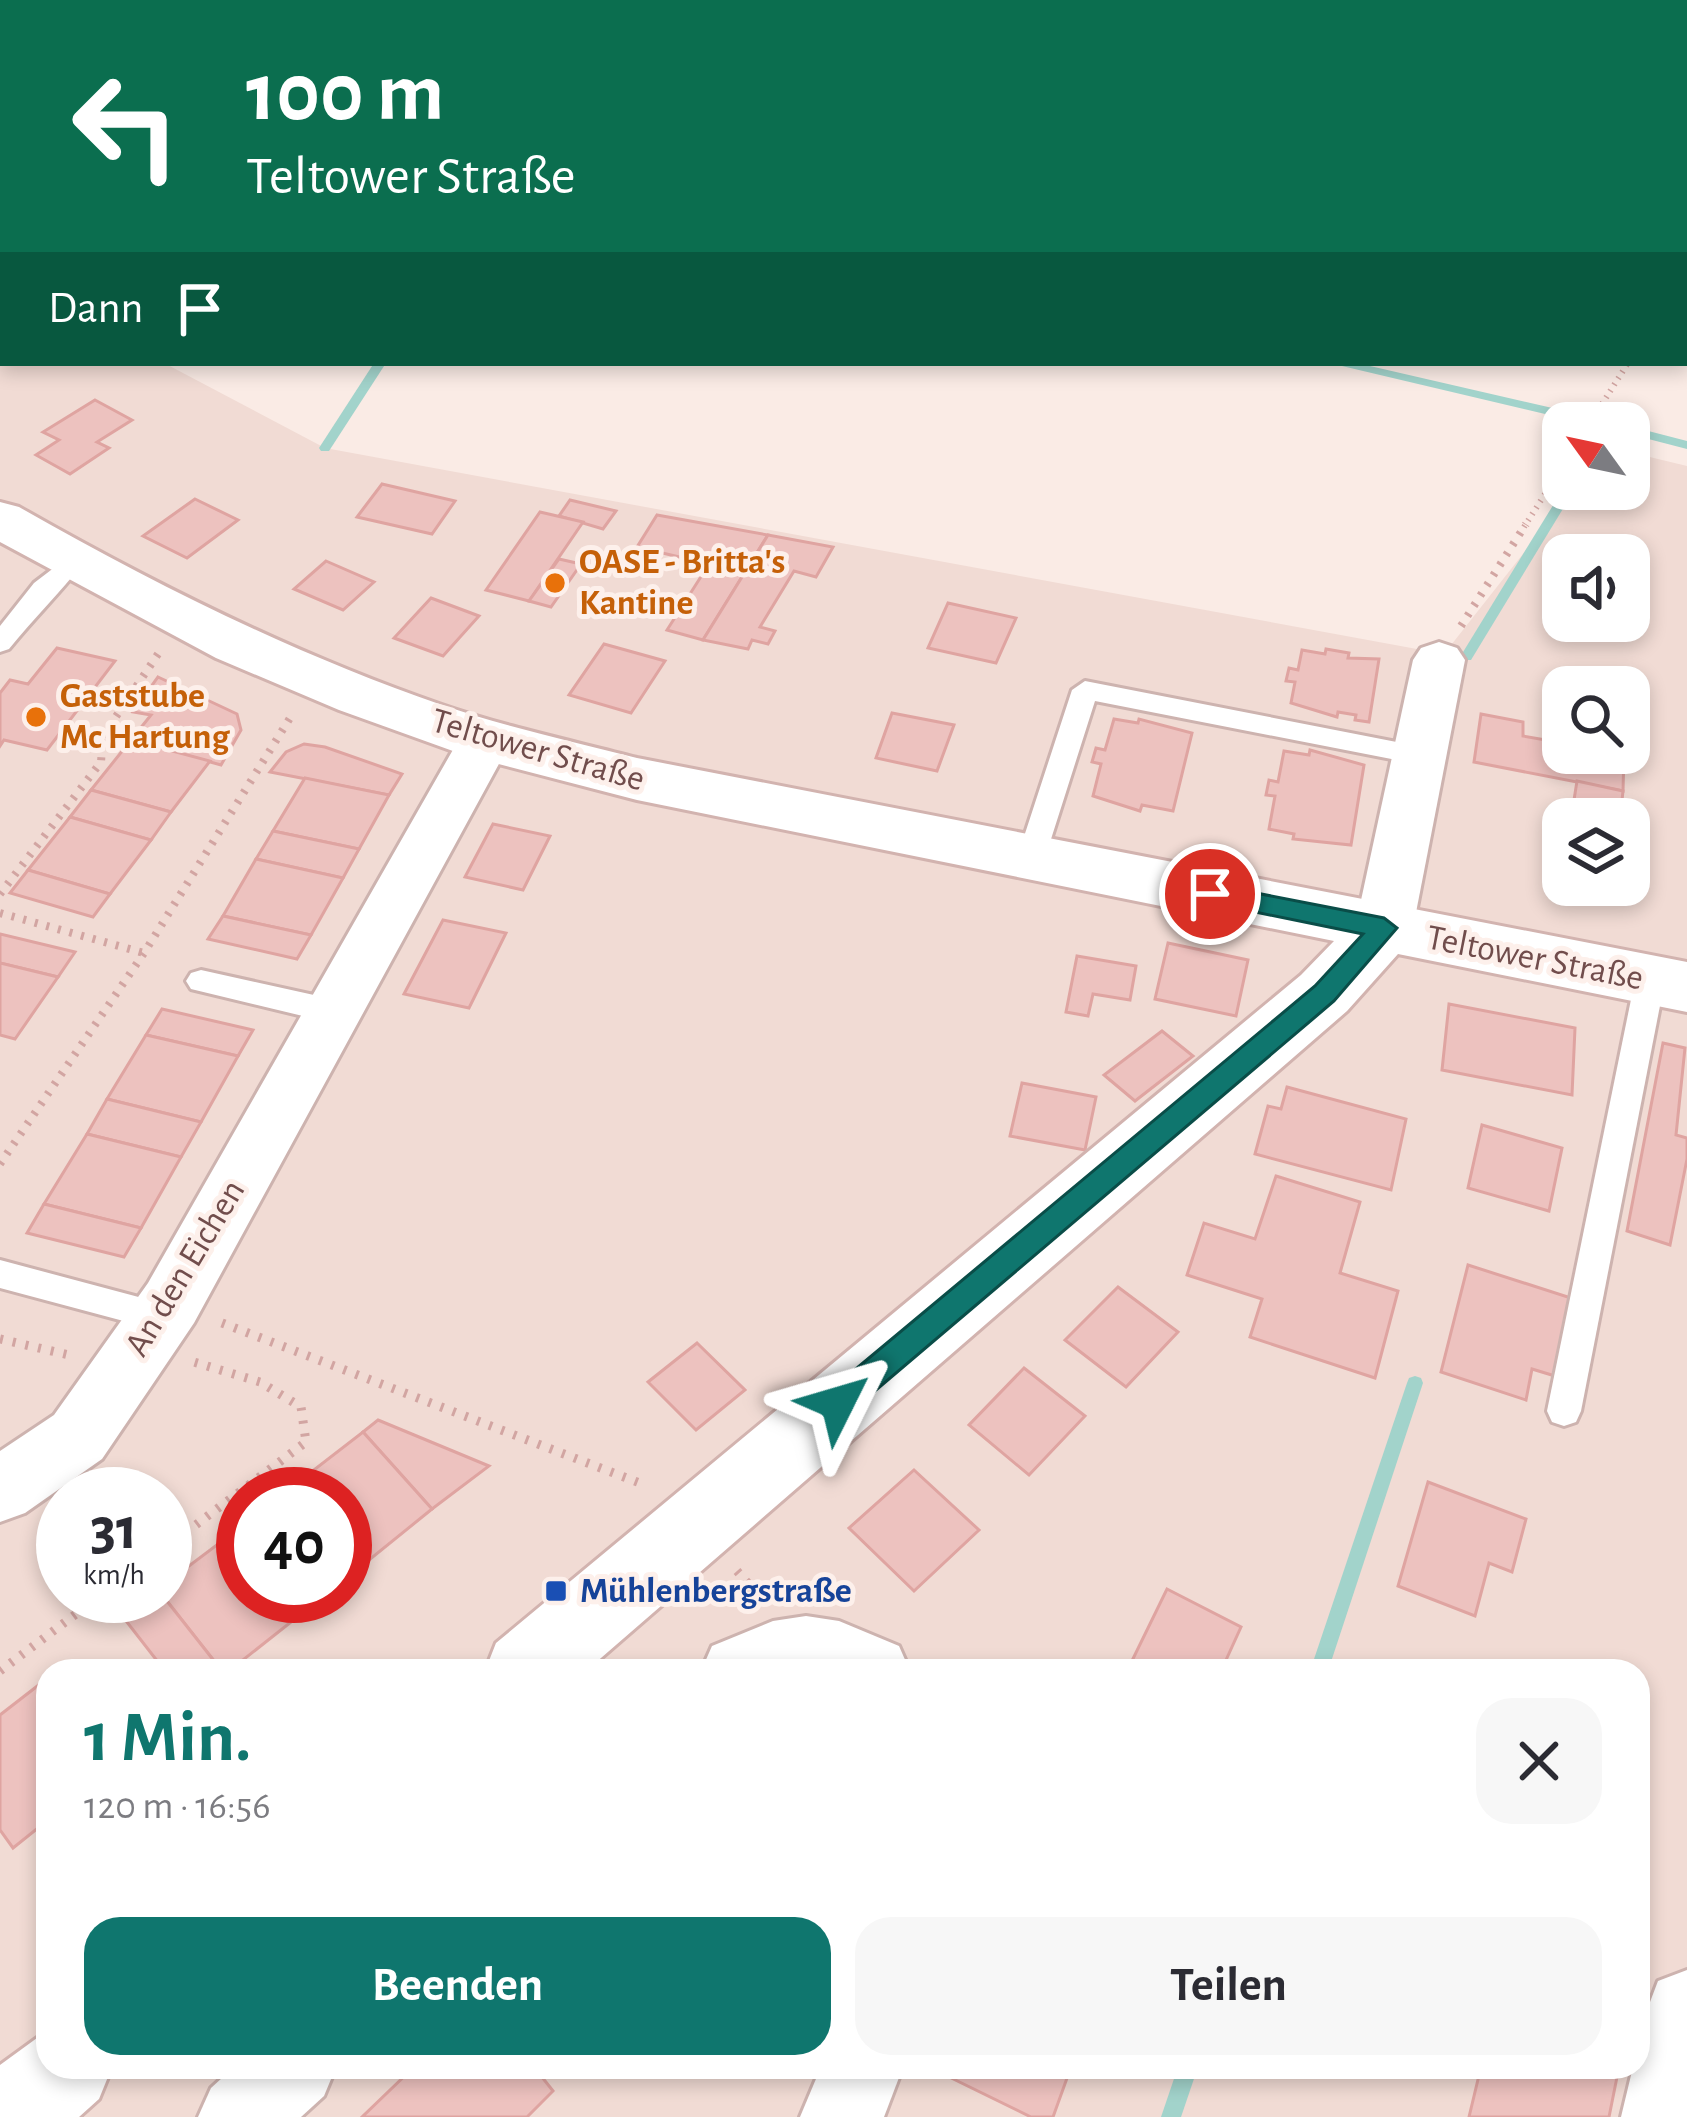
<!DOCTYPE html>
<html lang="de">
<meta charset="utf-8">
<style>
body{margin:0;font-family:"Alegreya Sans",sans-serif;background:#f7f7f7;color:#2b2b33;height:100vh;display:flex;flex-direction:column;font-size:45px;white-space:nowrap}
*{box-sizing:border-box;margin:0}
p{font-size:39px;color:#7c7c81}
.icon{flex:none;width:66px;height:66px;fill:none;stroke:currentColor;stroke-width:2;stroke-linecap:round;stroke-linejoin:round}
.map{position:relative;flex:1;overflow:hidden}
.drawer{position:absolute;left:36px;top:1659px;width:1614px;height:420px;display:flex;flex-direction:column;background:#fff;border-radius:36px;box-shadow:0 6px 18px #0003}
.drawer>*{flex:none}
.top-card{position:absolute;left:0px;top:0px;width:1689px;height:366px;box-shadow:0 6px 18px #0003;background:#0b6e4f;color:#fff;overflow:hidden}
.needle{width:78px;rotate:303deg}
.buttons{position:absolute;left:1542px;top:402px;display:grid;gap:24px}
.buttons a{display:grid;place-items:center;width:108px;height:108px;border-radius:24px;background:#fff;box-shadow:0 6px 18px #0003;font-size:60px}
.speed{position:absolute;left:36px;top:1467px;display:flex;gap:24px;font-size:60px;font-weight:700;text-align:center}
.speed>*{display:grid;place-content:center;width:156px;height:156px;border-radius:50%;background:#fff;box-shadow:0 6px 18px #0003;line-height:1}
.speed small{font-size:30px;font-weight:400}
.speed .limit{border:18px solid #d22;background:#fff;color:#111}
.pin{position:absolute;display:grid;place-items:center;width:102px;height:102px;color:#fff;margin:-51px;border:6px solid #fff;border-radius:50%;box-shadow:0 3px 12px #0007}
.me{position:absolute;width:132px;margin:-66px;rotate:50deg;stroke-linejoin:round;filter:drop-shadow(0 0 9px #0008)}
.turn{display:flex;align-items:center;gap:42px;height:252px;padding:0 48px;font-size:54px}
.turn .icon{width:156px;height:156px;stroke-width:2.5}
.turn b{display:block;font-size:84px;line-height:102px}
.then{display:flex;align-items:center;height:114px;padding:0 48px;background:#0003;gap:24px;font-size:45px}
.round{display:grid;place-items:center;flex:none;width:126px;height:126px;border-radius:36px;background:#f7f7f7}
.head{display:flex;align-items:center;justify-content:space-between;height:204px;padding:0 48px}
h1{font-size:72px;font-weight:700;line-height:90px;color:#0f766e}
.primary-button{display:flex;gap:24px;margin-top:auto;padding:24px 48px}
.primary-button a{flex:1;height:138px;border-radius:36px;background:#0f766e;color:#fff;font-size:48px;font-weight:700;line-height:138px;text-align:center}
.primary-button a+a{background:#f7f7f7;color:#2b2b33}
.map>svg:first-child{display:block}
.residential{fill:#f1dbd4;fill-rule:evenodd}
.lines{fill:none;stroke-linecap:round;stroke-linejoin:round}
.stream{fill:#a2d3cb;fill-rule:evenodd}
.building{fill:#edc2bf;stroke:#dfa4a1;stroke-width:3}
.lane-casing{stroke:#cdb3af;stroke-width:6}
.street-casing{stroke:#cdb3af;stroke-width:6}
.secondary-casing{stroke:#d2b3af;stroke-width:6}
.path-far2{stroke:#d2a5a2;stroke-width:6;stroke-dasharray:1.5 6;stroke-linecap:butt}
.path-far1{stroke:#d2a5a2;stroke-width:8;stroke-dasharray:3 9;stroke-linecap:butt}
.path{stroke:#d2a5a2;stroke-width:9;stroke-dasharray:3 10;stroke-linecap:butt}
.lane{fill:#fff;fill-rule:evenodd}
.street{fill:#fff;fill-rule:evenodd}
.secondary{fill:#fff;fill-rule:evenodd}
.route{fill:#0f766e;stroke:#0a4d48;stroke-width:3}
.food-dot{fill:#e8710a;stroke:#fdf0eb;stroke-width:4.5}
.transit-dot{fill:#1a4fb4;stroke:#fdf0eb;stroke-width:4.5}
.labels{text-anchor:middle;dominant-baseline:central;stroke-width:10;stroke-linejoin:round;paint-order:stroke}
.food-label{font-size:36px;font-weight:bold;fill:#c56008;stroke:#fdf0eb;text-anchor:start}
.street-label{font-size:36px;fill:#714d4c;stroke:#fdf0eb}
.transit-label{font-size:36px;font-weight:bold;fill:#164399;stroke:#fdf0eb;text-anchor:start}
</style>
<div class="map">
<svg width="1687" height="2117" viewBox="0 0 1687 2117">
<rect width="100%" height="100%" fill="#faebe5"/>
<path class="residential" d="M0,115L3,363H164L325,448L1444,654L1574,489H1629V452L1687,466V2117H0ZM1563,555H1629V621H1563ZM1563,687H1629V753H1563ZM1563,819H1629V885H1563ZM63,1494H165V1596H63ZM243,1494H345V1596H243ZM48,1671H1638V2067H48Z"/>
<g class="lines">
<g class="stream">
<path d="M319,0H329L326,3H316Z"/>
<path d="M374,363H386L329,451H321L319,448Z"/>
<path d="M1336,363H1357L1583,415L1589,419L1583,423L1342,366Z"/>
<path d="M1629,426L1687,441V449L1629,434Z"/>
<path d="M1563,489H1575L1471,660H1461L1460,657Z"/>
<path d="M1415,1376L1421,1378L1423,1383L1328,1671H1310L1407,1383L1409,1378Z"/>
<path d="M1178,2067H1198L1181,2117H1161Z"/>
</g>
</g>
<g class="building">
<path d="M95,400L132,420L97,442L109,448L70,474L36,455L59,440L43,432Z"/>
<path d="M382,484L455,501L432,534L357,517Z"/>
<path d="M195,499L238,520L187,558L143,536Z"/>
<path d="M570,500L616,511L603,529L559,516Z"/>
<path d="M540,512L583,522L529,601L486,590Z"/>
<path d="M657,515L768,535L703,640L667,630L709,564L637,547Z"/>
<path d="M768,535L833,547L816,577L794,571L760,627L775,631L768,644L752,640L748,649L703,640Z"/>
<path d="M559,559L581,564L551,607L529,601Z"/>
<path d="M326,561L374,582L343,610L294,589Z"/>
<path d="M431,598L479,616L443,656L394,638Z"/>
<path d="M948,603L1016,618L996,663L928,648Z"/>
<path d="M604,644L665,661L631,713L569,695Z"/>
<path d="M57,648L115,661L47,750L4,740L0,746V693L10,680L28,684Z"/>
<path d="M1326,649L1349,653L1348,658L1379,659L1369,722L1355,720L1356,715L1338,712L1337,717L1291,703L1295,682L1286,681L1289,668L1298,670L1302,650L1325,654Z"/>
<path d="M158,677L237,714L241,730L221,765L131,740L151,715L133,712Z"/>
<path d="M892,713L954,725L937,771L876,758Z"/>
<path d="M1481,714L1523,722V736L1563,743V753L1624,754L1623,791L1474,762Z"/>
<path d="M1114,719L1138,723L1139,719L1192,733L1173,811L1142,805L1140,811L1093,796L1101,764L1092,762L1096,748L1105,750Z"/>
<path d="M131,740L210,761L171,812L91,790Z"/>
<path d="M304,744L325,747L402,774L389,795L270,772L286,752Z"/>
<path d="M1310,750L1364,765L1351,845L1293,839L1294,834L1269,829L1275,796L1266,795L1269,780L1278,782L1284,751L1309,755Z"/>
<path d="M305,778L389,795L359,849L273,831Z"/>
<path d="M1577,781L1623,791L1620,819H1571Z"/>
<path d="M91,790L171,812L151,840L70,817Z"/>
<path d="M70,817L151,840L110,894L28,870Z"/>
<path d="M493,824L550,836L523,890L465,877Z"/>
<path d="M273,831L359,849L343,878L256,859Z"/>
<path d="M256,859L343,878L311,935L223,916Z"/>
<path d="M28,870L110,894L93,917L10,893Z"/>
<path d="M223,916L311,935L297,959L208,939Z"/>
<path d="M443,920L506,933L469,1008L404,994Z"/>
<path d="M0,934L75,952L58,977L0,963Z"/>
<path d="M1168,943L1248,960L1236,1016L1155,999Z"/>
<path d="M1077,956L1136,966L1130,1000L1093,994L1088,1016L1066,1012Z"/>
<path d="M0,963L58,977L15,1039L0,1035Z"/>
<path d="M1449,1004L1575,1028L1572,1095L1442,1070Z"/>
<path d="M162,1009L253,1030L238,1056L146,1035Z"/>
<path d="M1162,1031L1193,1056L1135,1101L1104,1075Z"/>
<path d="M146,1035L238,1056L201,1122L107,1099Z"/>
<path d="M1663,1043L1685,1048L1676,1135L1687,1138V1159L1670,1245L1627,1231Z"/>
<path d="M1022,1083L1096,1097L1085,1150L1010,1136Z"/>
<path d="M1287,1087L1406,1119L1391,1190L1255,1154L1268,1106L1281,1109Z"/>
<path d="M107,1099L201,1122L181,1157L87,1134Z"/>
<path d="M1482,1125L1562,1148L1549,1211L1468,1188Z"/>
<path d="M87,1134L181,1157L141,1228L44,1204Z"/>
<path d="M1276,1176L1360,1202L1340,1273L1398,1291L1375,1378L1250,1337L1262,1299L1187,1275L1204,1223L1255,1239Z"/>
<path d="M44,1204L141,1228L124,1257L27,1233Z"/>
<path d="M1468,1265L1571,1298L1555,1376L1532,1369L1526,1400L1441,1372Z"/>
<path d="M1118,1287L1178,1332L1126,1387L1065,1340Z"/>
<path d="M697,1343L745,1390L696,1430L648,1382Z"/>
<path d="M1024,1368L1085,1416L1029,1475L969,1425Z"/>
<path d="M378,1420L489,1466L432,1509L363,1432Z"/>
<path d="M363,1432L432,1509L353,1573L345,1564V1494L284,1493Z"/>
<path d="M914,1470L979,1530L914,1591L849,1528Z"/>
<path d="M1428,1482L1526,1519L1512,1572L1489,1563L1475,1616L1398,1586Z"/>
<path d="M242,1526L243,1596H301L310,1607L229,1671H222L163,1596L165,1584Z"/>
<path d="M1167,1589L1241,1627L1221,1671H1127Z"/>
<path d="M150,1596H163L222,1671H165L123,1617Z"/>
<path d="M40,1684L48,1695V1820L13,1848L0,1830V1715Z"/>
<path d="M414,2067H534L553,2091L527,2117H362Z"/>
<path d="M938,2067H1071L1053,2117H1031L937,2071Z"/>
<path d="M1481,2067H1619L1609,2117H1469Z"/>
</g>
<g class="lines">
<g class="lane-casing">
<g id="lane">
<path d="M72,554L84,562C61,592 33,619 9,649L0,652V626L34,583Z"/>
<path d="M1085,681L1417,746L1430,755L1417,764L1095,701L1045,858L1031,868L1021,865L1017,858L1072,690Z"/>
<path d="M1650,969L1660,972L1665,980L1581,1411L1576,1422L1564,1426L1552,1422L1547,1411L1635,980L1640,972Z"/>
<path d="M201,970L332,999L342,1003L347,1011L342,1019L332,1023L191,989L186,981L191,973Z"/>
<path d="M0,1260L161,1303L173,1307L177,1317L173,1327L161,1331L0,1288Z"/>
</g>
</g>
<g class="street-casing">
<g id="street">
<path d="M3,270V301L0,302V271Z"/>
<path d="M1439,642L1457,648L1465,660L1413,928L1404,943L1384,950L1364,943L1355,928L1413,660L1421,648Z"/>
<path d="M485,721L504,727L512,740L194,1323L102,1459L25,1513L0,1522V1451L54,1415L148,1283L466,727Z"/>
<path d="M806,1616L839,1621L899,1646L910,1671H701L712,1646L773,1621Z"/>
<path d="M1687,1970V2117H1621L1633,2067H1638L1647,2010L1658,1981Z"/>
<path d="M234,2067H336L324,2096L301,2117H198L211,2088Z"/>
<path d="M821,2067H903L884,2117H800Z"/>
</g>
</g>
<g class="secondary-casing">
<g id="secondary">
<path d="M0,502L19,507C154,584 294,654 442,705C506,727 572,741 637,758L1687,962V1012L1398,954L1347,1011L586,1671H485L496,1643L1301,975L1334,941L637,800L464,755L339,710L216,658L0,542Z"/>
<path d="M48,2030V2067H112L99,2099L79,2117H0V2065Z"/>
</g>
</g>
<g class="path-far2">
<path d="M1590,423L1628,363"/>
<path d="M1524,527L1563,466"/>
</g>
<g class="path-far1">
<path d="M1461,626L1526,524"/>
<path d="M0,894L101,762L103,736L158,654"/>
<path d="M0,913L144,953"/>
<path d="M0,1164L144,953L290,718"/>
</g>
<g class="path">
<path d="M222,1323L645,1485"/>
<path d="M0,1339L69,1355"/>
<path d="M165,1548L306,1442L301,1407L260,1382L194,1362"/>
<path d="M737,1571L763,1600"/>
<path d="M0,1671L100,1596"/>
</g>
<use href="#lane" class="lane"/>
<use href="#street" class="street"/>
<use href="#secondary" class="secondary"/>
</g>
<path class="route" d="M1210,884L1384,918L1397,928L1334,1001L849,1413L838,1417L827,1413L823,1403L827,1393L1315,986L1363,934L1201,901L1197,894Z"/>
<g class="food-dot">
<circle cx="555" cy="583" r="12"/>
<circle cx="36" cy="717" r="12"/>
</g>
<rect class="transit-dot" x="544" y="1579" width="24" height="24" rx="6"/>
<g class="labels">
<g class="food-label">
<text x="579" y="562">OASE - Britta's<tspan x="579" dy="41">Kantine</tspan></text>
<text x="60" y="696">Gaststube<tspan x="60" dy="41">Mc Hartung</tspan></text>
</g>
<g class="street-label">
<text transform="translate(538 750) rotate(16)">Teltower Straße</text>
<text transform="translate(1535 958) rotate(11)">Teltower Straße</text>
<text transform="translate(185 1268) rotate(-59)">An den Eichen</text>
</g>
<g class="transit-label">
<text x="580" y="1591">Mühlenbergstraße</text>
</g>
</g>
</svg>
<div class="buttons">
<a><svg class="needle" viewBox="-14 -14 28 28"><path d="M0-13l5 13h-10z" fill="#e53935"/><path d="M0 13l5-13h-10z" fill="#7c7c81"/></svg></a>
<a><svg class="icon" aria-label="sound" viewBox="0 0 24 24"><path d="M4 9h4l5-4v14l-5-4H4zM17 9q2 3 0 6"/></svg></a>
<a><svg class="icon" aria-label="search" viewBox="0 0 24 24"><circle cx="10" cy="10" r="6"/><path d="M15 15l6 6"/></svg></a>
<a><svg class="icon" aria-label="layers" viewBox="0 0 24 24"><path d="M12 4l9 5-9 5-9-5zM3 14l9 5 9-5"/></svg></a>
</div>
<div class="speed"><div>31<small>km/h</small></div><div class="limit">40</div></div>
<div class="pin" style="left:1210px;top:894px;background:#d93025"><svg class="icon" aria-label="arrive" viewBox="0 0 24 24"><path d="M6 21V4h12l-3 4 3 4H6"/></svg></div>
<svg class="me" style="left:838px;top:1403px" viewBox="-20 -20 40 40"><path d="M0-17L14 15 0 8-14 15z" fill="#0f766e" stroke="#fff" stroke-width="4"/></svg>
<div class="top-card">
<div class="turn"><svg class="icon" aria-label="left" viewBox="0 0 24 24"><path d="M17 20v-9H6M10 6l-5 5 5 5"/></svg><div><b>100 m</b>Teltower Straße</div></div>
<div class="then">Dann<svg class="icon" aria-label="arrive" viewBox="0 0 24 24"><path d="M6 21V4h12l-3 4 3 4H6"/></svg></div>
</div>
<section class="drawer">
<div class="head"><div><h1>1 Min.</h1><p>120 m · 16:56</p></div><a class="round"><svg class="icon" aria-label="close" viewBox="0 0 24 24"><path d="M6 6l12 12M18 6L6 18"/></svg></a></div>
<div class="primary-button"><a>Beenden</a><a>Teilen</a></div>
</section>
</div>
